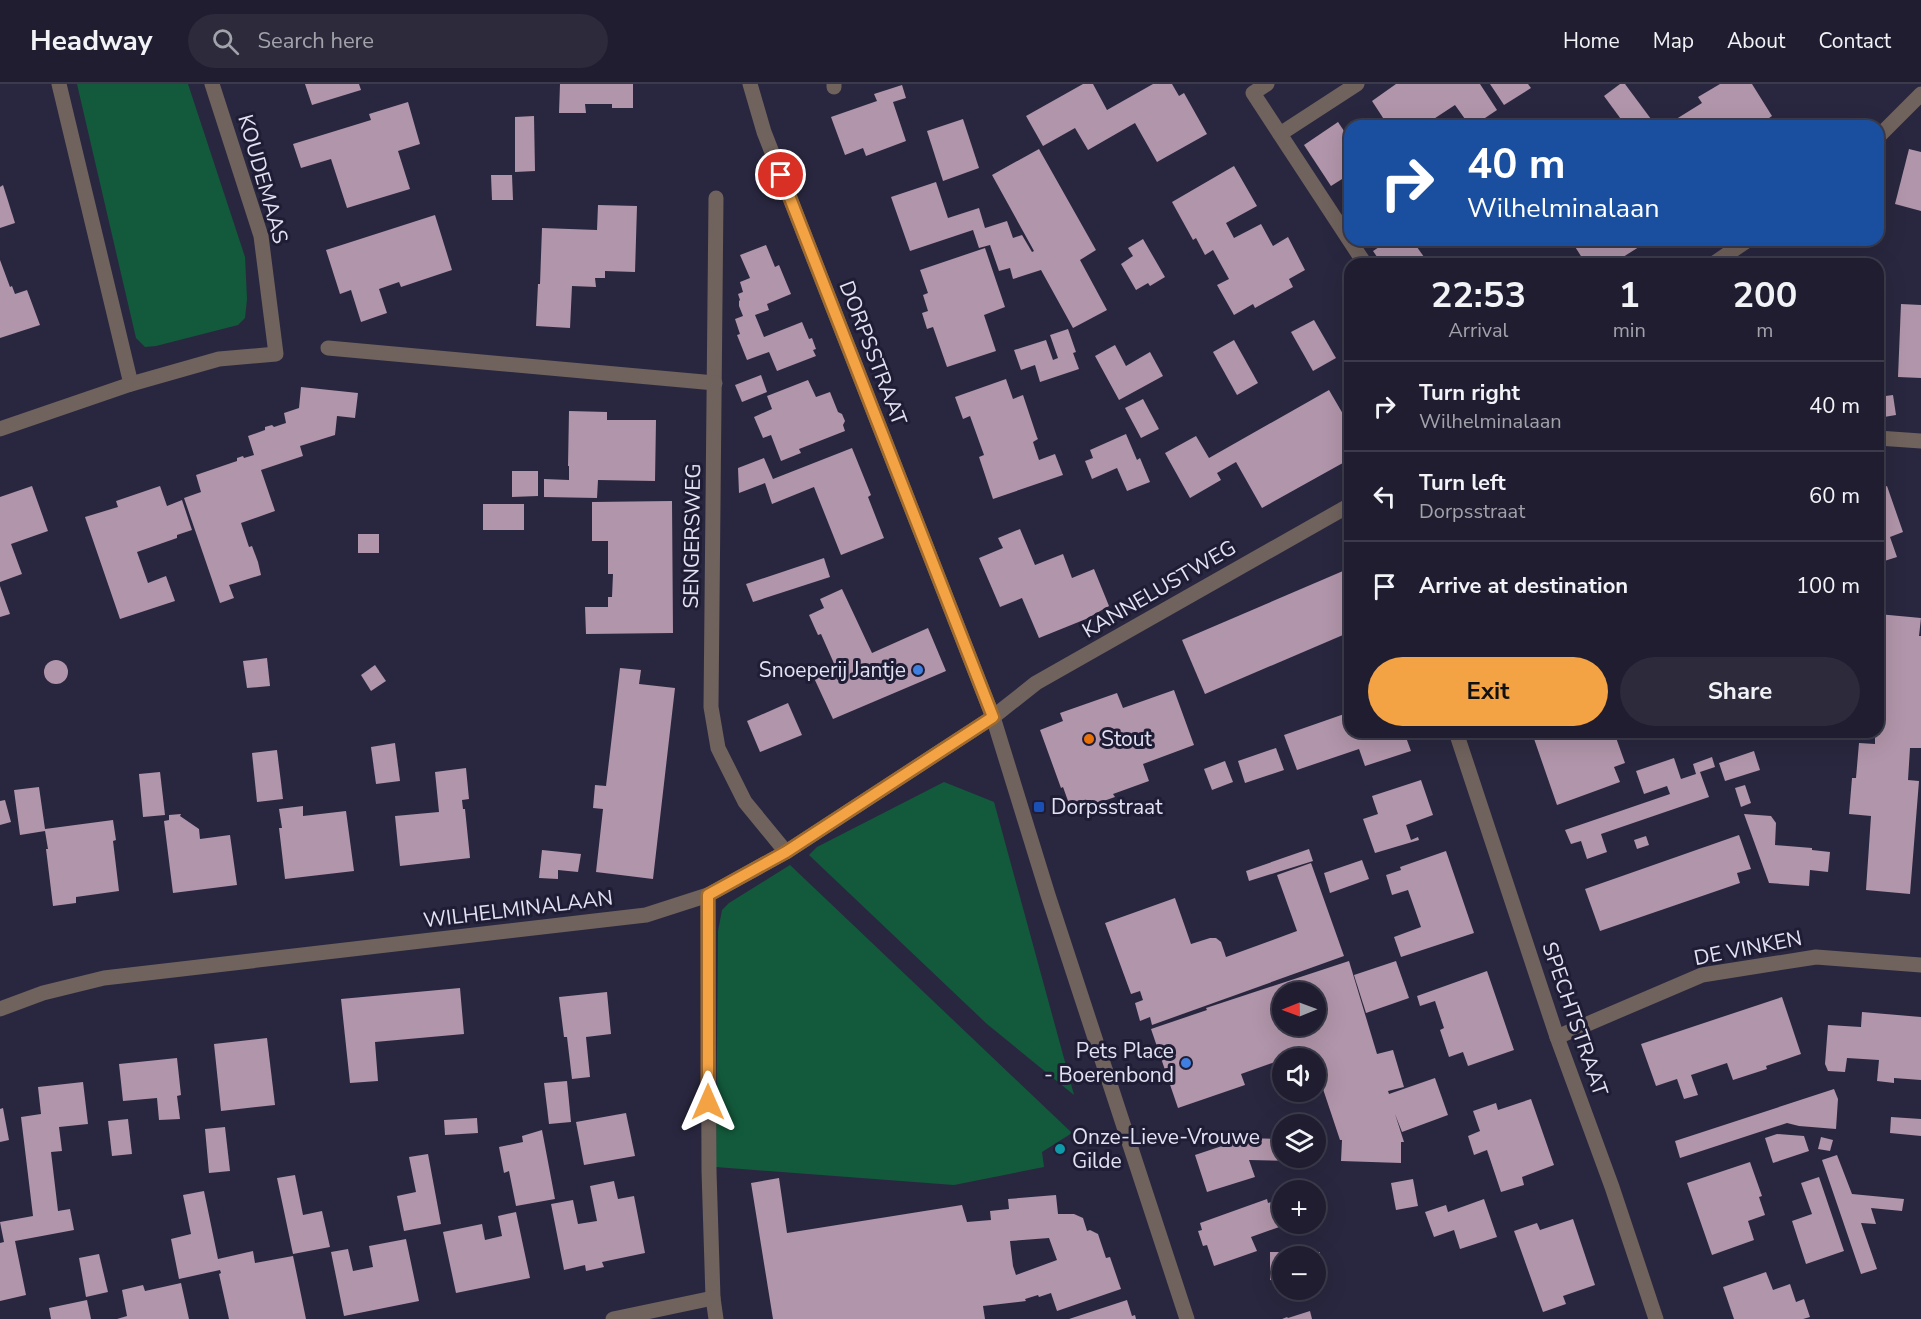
<!DOCTYPE html>
<meta charset="utf-8">
<style>
body{margin:0;font-family:"Nunito Sans",sans-serif;background:#2c2a3b;color:#f1f3f6;height:100vh;display:flex;flex-direction:column;font-size:22px;white-space:nowrap}
*{box-sizing:border-box;margin:0}
p{font-size:20px;color:#a1a2aa}
.icon{flex:none;width:33px;height:33px;fill:none;stroke:currentColor;stroke-width:2;stroke-linecap:round;stroke-linejoin:round}
.map{position:relative;flex:1;overflow:hidden}
.sheet{position:absolute;left:1344px;top:174px;width:540px;height:480px;display:flex;flex-direction:column;background:#1f1d2f;border-radius:18px;box-shadow:0 6px 24px #0002,0 0 0 2px #3c3b4b}
.sheet>*{flex:none}
.banner{position:absolute;left:1344px;top:36px;width:540px;height:126px;border-radius:18px;box-shadow:0 6px 24px #0002,0 0 0 2px #3c3b4b;background:#1a4fa0;color:#fff;overflow:hidden}
.needle{width:39px;rotate:269deg}
.buttons{position:absolute;left:1272px;top:898px;display:grid;gap:12px}
.buttons a{display:grid;place-items:center;width:54px;height:54px;border-radius:50%;background:#1f1d2f;box-shadow:0 6px 24px #0002,0 0 0 2px #3c3b4b;font-size:30px}
.pin{position:absolute;display:grid;place-items:center;width:51px;height:51px;color:#fff;margin:-26px;border:3px solid #fff;border-radius:50%;box-shadow:0 2px 6px #0007}
.me{position:absolute;width:66px;margin:-33px;rotate:0deg;stroke-linejoin:round;filter:drop-shadow(0 0 4px #0008)}
.turn{display:flex;align-items:center;gap:21px;height:126px;padding:0 24px;font-size:27px}
.turn .icon{width:78px;height:78px;stroke-width:2.5}
.turn b{display:block;font-size:42px;line-height:51px}
.eta{display:flex;justify-content:space-evenly;align-items:center;height:102px;text-align:center}
.eta b{font-size:36px;font-weight:700;line-height:42px}
.button{display:flex;gap:12px;margin-top:auto;padding:12px 24px}
.button a{flex:1;height:69px;border-radius:36px;background:#f4a344;color:#111;font-size:24px;font-weight:700;line-height:69px;text-align:center}
.button a+a{background:#2c2a3b;color:#f1f3f6}
ul{padding:0;list-style:none}
li{display:flex;align-items:center;gap:18px;height:90px;padding:0 24px;border-top:2px solid #3c3b4b}
li div{flex:1}
li b{display:block;font-size:22px}
li em{font-style:normal}
header{display:flex;align-items:center;gap:36px;box-sizing:border-box;height:84px;padding:0 30px;background:#1f1d2f;border-bottom:2px solid #3c3b4b}
header strong{font-size:28px}
nav{display:flex;gap:33px;margin-inline-start:auto;font-size:21px}
.search{width:420px;height:54px;background:#2c2a3b;display:flex;align-items:center;gap:15px;box-sizing:border-box;padding:0 21px;border-radius:33px;color:#a1a2aa;font-size:22px}
.map>svg:first-child{display:block}
.green{fill:#135a3c}
.building{fill:#b195aa;fill-rule:evenodd}
.lines{fill:none;stroke-linecap:round;stroke-linejoin:round}
.minor{stroke:#70625d;stroke-width:15}
.route-casing{stroke:#9f6a2c;stroke-width:15}
.route{stroke:#f4a344;stroke-width:10}
.shop-dot{fill:#3f7fe0;stroke:#1f1d35;stroke-width:2}
.food-dot{fill:#e8710a;stroke:#1f1d35;stroke-width:2}
.transit-dot{fill:#1a4fb4;stroke:#1f1d35;stroke-width:2}
.culture-dot{fill:#0f9aa8;stroke:#1f1d35;stroke-width:2}
.labels{text-anchor:middle;dominant-baseline:central;stroke-width:6;stroke-linejoin:round;paint-order:stroke}
.street-label{font-size:21px;fill:#e2e2f2;stroke:#1f1d35}
.poi-label{font-size:21px;fill:#e2e2f2;stroke:#1f1d35;text-anchor:start}
</style>
<header>
<strong>Headway</strong>
<div class="search"><svg class="icon" aria-label="search" viewBox="0 0 24 24"><circle cx="10" cy="10" r="6"/><path d="M15 15l6 6"/></svg>Search here</div>
<nav><a>Home</a><a>Map</a><a>About</a><a>Contact</a></nav>
</header>
<div class="map">
<svg width="1921" height="1235" viewBox="0 0 1921 1235">
<rect width="100%" height="100%" fill="#29273f"/>
<g class="green">
<path d="M77,0H188L245,173L247,215L245,234L238,241L156,262L145,263L136,254Z"/>
<path d="M944,698L994,718L1074,1011L987,940L809,771L817,763Z"/>
<path d="M790,781L1072,1049L1042,1068L1044,1083L954,1101L716,1083L718,847L722,826L729,819Z"/>
</g>
<g class="building">
<path d="M305,0H359L361,6L312,21Z"/>
<path d="M560,0H633V24H612V20H585L586,29H559Z"/>
<path d="M1083,0H1093L1107,26L1153,0H1172L1179,12L1184,9L1207,50L1157,78L1135,39L1088,66L1075,44L1043,62L1026,32Z"/>
<path d="M1396,0H1480L1497,26L1473,42H1470L1455,21L1423,42H1383L1387,40L1372,17Z"/>
<path d="M1490,0H1528L1531,4L1504,21Z"/>
<path d="M1620,0H1625L1651,35L1641,42H1626L1604,12Z"/>
<path d="M1720,0H1752L1772,32L1757,42H1665L1702,19L1698,13Z"/>
<path d="M902,1L906,14L893,18L906,57L866,72L863,64L845,71L831,33L877,17L874,10Z"/>
<path d="M408,18L420,60L398,67L410,105L347,124L331,75L301,84L293,60L371,36L369,30Z"/>
<path d="M534,32L535,87L515,88V33Z"/>
<path d="M963,35L979,84L943,97L927,47Z"/>
<path d="M1338,38L1350,56V90L1331,102L1304,61Z"/>
<path d="M1039,65L1096,166L1080,176L1107,226L1073,244L1041,186L1013,195L1010,184L999,187L990,161L979,164L973,146L910,167L891,113L936,98L948,134L979,124L985,144L1007,137L1013,154L1022,151L1032,168L1034,167L992,91Z"/>
<path d="M1909,65L1921,68V127L1895,120Z"/>
<path d="M1234,82L1257,122L1226,139L1234,154L1261,140L1273,162L1288,153L1305,186L1289,195L1293,203L1255,224L1253,220L1234,231L1217,201L1229,195L1213,166L1205,171L1196,154L1193,156L1172,118Z"/>
<path d="M491,91H512L513,116H492Z"/>
<path d="M3,101L15,139L0,144V103Z"/>
<path d="M598,121L637,122L635,188L605,187V194H595L596,203L572,202L570,244L536,242L538,200H540L542,144L597,146Z"/>
<path d="M435,131L452,186L401,203L399,198L379,205L387,229L361,238L351,206L340,210L326,166Z"/>
<path d="M1143,155L1165,193L1150,202L1148,199L1136,206L1121,180L1133,172L1128,164Z"/>
<path d="M1390,156H1412L1429,180H1382L1373,167Z"/>
<path d="M1575,156H1650L1612,180H1586L1572,158Z"/>
<path d="M766,161L775,183L779,181L791,210L767,220L769,226L755,231L764,253L802,238L809,255L812,254L816,265L813,266L816,272L777,287L769,268L747,276L737,251L740,250L735,235L743,232L739,222V217L740,216L738,210L743,208L740,198L750,194L740,171Z"/>
<path d="M985,164L1005,223L984,231L996,267L947,283L933,243L927,245L922,229L928,227L923,211L928,209L920,186Z"/>
<path d="M0,176L10,203L12,202L15,210L27,206L40,241L0,254Z"/>
<path d="M1901,220L1921,221V294L1898,293Z"/>
<path d="M1314,236L1336,274L1313,287L1291,248Z"/>
<path d="M1068,245L1076,268L1073,269L1079,285L1040,298L1035,281L1021,286L1014,266L1046,256L1053,276L1058,274L1050,251Z"/>
<path d="M1234,256L1258,299L1237,311L1213,268Z"/>
<path d="M1115,261L1126,282L1150,268L1163,292L1119,316L1095,272Z"/>
<path d="M761,291L767,308L742,318L735,301Z"/>
<path d="M1006,295L1013,315L1023,311L1037,353L1038,355L1033,358L1039,376L1055,370L1063,391L993,415L979,373L984,371L970,332L963,335L955,313Z"/>
<path d="M808,296L816,313L830,308L838,328L842,330L845,337L843,341L845,347L799,365L801,369L781,377L771,351L763,354L754,333L772,325L767,312Z"/>
<path d="M301,303L358,309L355,334L337,332L335,351L300,362L303,372L261,386L275,427L241,439L249,463L252,462L258,478L261,491L229,501L234,514L220,519L184,414L201,408L196,391L237,377V374L243,372L244,374L254,371L248,352L265,346V343L272,341L274,343L286,339L284,329L299,324Z"/>
<path d="M1329,306L1350,342V375L1262,424L1236,378L1217,389L1221,396L1190,414L1165,369L1196,352L1209,374Z"/>
<path d="M1893,311L1896,331L1878,334V313Z"/>
<path d="M1143,315L1159,345L1141,354L1125,324Z"/>
<path d="M569,327L607,328V336H656L655,397L598,396L597,414L544,413V395L569,396V382H568Z"/>
<path d="M1126,350L1137,376L1140,374L1150,398L1127,407L1117,384L1092,395L1085,377L1093,374L1090,366Z"/>
<path d="M852,364L871,411L868,413L884,454L841,471L814,403L772,420L765,399L739,409L738,384L764,374L773,395Z"/>
<path d="M512,387H538V412L512,413Z"/>
<path d="M32,402L48,447L11,460L22,490L0,498V413Z"/>
<path d="M160,402L167,422L182,416L192,446L177,451V454L137,468L148,499L166,492L175,517L120,535L85,433L118,423L116,417Z"/>
<path d="M1887,402L1903,448L1890,453L1897,473L1878,479V406Z"/>
<path d="M672,417L673,549L586,550L585,523H608V513H612L613,490H608V457H592V418Z"/>
<rect x="483" y="420" width="41" height="26"/>
<path d="M1020,445L1035,481L1063,470L1072,494L1094,485L1109,522L1086,535L1039,554L1022,514L1000,523L979,474L1003,464L998,454Z"/>
<rect x="358" y="450" width="21" height="19"/>
<path d="M824,474L830,493L753,518L746,500Z"/>
<path d="M1350,484V548L1205,610L1182,556Z"/>
<path d="M0,502L10,530L0,533Z"/>
<path d="M842,505L872,569L928,544L946,587L833,635L814,594L836,584L821,550L818,551L809,531L824,524L820,515Z"/>
<path d="M1878,530L1921,534L1919,552H1921V664H1910L1908,696L1919,697L1910,810L1866,806L1871,732L1849,730L1852,694H1856L1859,659L1875,660V648H1878L1880,586H1878Z"/>
<path d="M267,574L270,602L247,604L243,577Z"/>
<circle cx="56" cy="588" r="12"/>
<path d="M375,581L386,597L371,607L361,591Z"/>
<path d="M620,584L641,586L639,600L675,604L653,795L596,788L603,725L593,724L595,701L606,702Z"/>
<path d="M1174,606L1194,661L1143,680L1149,697L1113,710L1115,713L1072,728L1063,703L1061,704L1040,646L1063,637L1060,629L1117,609L1123,624Z"/>
<path d="M788,619L802,651L760,668L747,637Z"/>
<path d="M1350,628V648H1404L1411,667L1365,682L1359,665L1297,686L1284,651Z"/>
<path d="M1614,648L1625,679L1614,683L1620,698L1557,721L1532,649Z"/>
<path d="M395,659L400,697L376,700L371,663Z"/>
<path d="M1276,664L1284,686L1245,699L1238,677Z"/>
<path d="M277,666L283,715L257,718L252,669Z"/>
<path d="M1754,667L1760,686L1725,697L1719,679Z"/>
<path d="M1712,673L1715,683L1700,688L1709,713L1601,750L1607,768L1587,775L1581,757L1571,760L1565,746L1670,710L1667,702L1644,710L1636,687L1674,674L1681,695L1696,690L1693,680Z"/>
<path d="M1225,677L1233,698L1212,706L1204,685Z"/>
<path d="M466,684L469,715L462,716L463,725H465L470,774L400,782L395,732L439,728L435,688Z"/>
<path d="M160,688L165,731L143,733L139,690Z"/>
<path d="M1421,696L1433,731L1406,741L1411,756L1418,753L1419,756L1375,769L1363,735L1378,730L1372,712Z"/>
<path d="M1745,701L1751,719L1741,723L1735,704Z"/>
<path d="M39,703L45,745L113,736L116,756L113,757L119,807L76,813V819L53,822L46,765H48L45,747L20,751L14,706Z"/>
<path d="M5,716L11,738L0,741V717Z"/>
<path d="M303,722V732L346,727L354,787L285,795L279,744H282L279,725Z"/>
<path d="M181,730L180,732L199,745L200,755L230,751L237,801L173,809L164,737L169,736V731Z"/>
<path d="M1744,730L1771,732L1776,739L1775,761L1812,764V766L1830,768L1828,788L1810,786L1809,802L1769,799Z"/>
<path d="M1739,751L1751,785L1737,789L1740,799L1600,847L1585,805Z"/>
<path d="M1646,752L1649,761L1637,765L1634,756Z"/>
<path d="M1309,765L1313,777L1249,797L1246,787Z"/>
<path d="M542,766L581,770L578,788L558,786V795L539,794Z"/>
<path d="M1446,767L1474,849L1401,873L1394,853L1421,843L1408,806L1392,811L1386,791L1401,786L1400,783Z"/>
<path d="M1362,776L1369,795L1330,809L1324,789Z"/>
<path d="M1311,779L1344,872L1152,941L1150,933L1140,937L1135,919L1143,916L1140,907L1131,910L1105,839L1175,814L1191,860L1210,854H1216L1221,858L1226,873L1297,847L1277,791Z"/>
<path d="M1349,877L1377,970L1393,966L1404,1003L1388,1007L1389,1010L1435,994L1448,1031L1402,1048L1395,1030L1404,1058H1401V1079L1341,1077L1342,1056H1340L1316,984V975H1312L1309,966L1241,990L1245,1001L1178,1024L1151,945L1207,926L1206,924ZM1282,909H1316V942H1282Z"/>
<path d="M1396,877L1409,914L1366,929L1354,891Z"/>
<path d="M1487,887L1514,966L1468,982L1463,968L1449,973L1440,946L1444,944L1435,917L1420,922L1417,912Z"/>
<path d="M460,904L464,950L375,958L378,997L350,999L341,915Z"/>
<path d="M607,908L611,950L586,953L590,993L572,995L567,953H564L559,913Z"/>
<path d="M1782,913L1801,970L1766,982L1767,985L1733,996L1727,979L1691,991L1698,1011L1684,1015L1677,995L1656,1002L1641,960Z"/>
<path d="M1862,928L1921,933V996L1894,994V999L1877,997L1879,976L1847,974L1845,988L1828,987L1825,980L1828,941L1861,943Z"/>
<path d="M267,954L275,1021L221,1027L214,960Z"/>
<path d="M177,974L181,1011L177,1012L180,1035L159,1036L157,1014L123,1017L119,980Z"/>
<path d="M567,997L571,1038L549,1040L544,999Z"/>
<path d="M83,998L88,1040L59,1043L62,1067L51,1068L58,1127L70,1125L74,1146L15,1157L26,1211L0,1217V1159L4,1158L0,1138L33,1132L21,1033L41,1030L38,1003Z"/>
<path d="M1834,1005L1838,1015L1836,1045L1799,1042L1787,1039L1680,1074L1675,1057Z"/>
<path d="M1531,1015L1554,1081L1522,1093L1524,1101L1501,1108L1487,1066L1474,1071L1468,1052L1480,1047L1473,1027L1496,1019L1498,1026Z"/>
<path d="M3,1024L9,1056L0,1058V1025Z"/>
<path d="M626,1029L635,1072L584,1081L576,1038Z"/>
<path d="M1891,1033L1921,1035V1052L1890,1049Z"/>
<path d="M477,1034L478,1049L445,1051L444,1036Z"/>
<path d="M128,1035L132,1070L112,1072L108,1037Z"/>
<path d="M225,1043L230,1087L209,1089L205,1045Z"/>
<path d="M542,1046L555,1115L516,1122L509,1087L504,1089L499,1063L523,1058L522,1052Z"/>
<path d="M1777,1050L1804,1052L1809,1067L1773,1079L1765,1054Z"/>
<path d="M1821,1053L1833,1056L1830,1067L1818,1065Z"/>
<path d="M1246,1054L1282,1055V1074H1301V1077L1249,1076L1255,1093L1207,1108L1195,1071Z"/>
<path d="M428,1070L441,1140L404,1147L397,1112L416,1108L409,1073Z"/>
<path d="M1837,1071L1852,1110L1904,1115L1902,1127L1871,1124L1876,1140L1861,1139L1877,1185L1861,1190L1822,1076Z"/>
<path d="M1750,1078L1762,1112L1759,1113L1765,1131L1748,1137L1754,1156L1712,1171L1687,1099Z"/>
<path d="M295,1091L303,1131L322,1127L330,1163L293,1170L277,1094Z"/>
<path d="M1819,1093L1844,1167L1806,1180L1792,1137L1812,1130L1801,1099Z"/>
<path d="M779,1094L787,1149L962,1121L967,1138L991,1136L990,1127L1009,1125L1008,1115L1056,1111L1058,1130H1074L1083,1134L1087,1147L1090,1146L1098,1150L1106,1174L1110,1173L1121,1205L1057,1227L1051,1209L1039,1213L1038,1211L1025,1215L1026,1217L983,1222L985,1235H773L751,1099ZM1049,1154L1057,1176L1016,1191L1013,1182L1010,1157Z"/>
<path d="M1413,1095L1418,1122L1396,1126L1391,1099Z"/>
<path d="M614,1097L618,1115L634,1112L645,1169L602,1178L604,1183L586,1187L585,1181L564,1186L551,1120L573,1116L578,1140L597,1137L590,1102Z"/>
<path d="M204,1107L218,1175L253,1167L255,1179L293,1172L306,1235H229L219,1190L221,1189L220,1186L179,1195L171,1155L191,1150L183,1111Z"/>
<path d="M1267,1115L1268,1119L1278,1116L1282,1127V1140H1288L1251,1153L1257,1167L1214,1182L1207,1161L1203,1162L1198,1147L1202,1146L1200,1139Z"/>
<path d="M1484,1115L1497,1153L1460,1165L1454,1146L1434,1153L1425,1128L1446,1121L1448,1128Z"/>
<path d="M516,1128L530,1194L456,1209L443,1148L482,1140L485,1156L502,1152L498,1132Z"/>
<path d="M1573,1135L1595,1201L1563,1212L1566,1220L1543,1228L1514,1147L1537,1139L1540,1146Z"/>
<path d="M406,1155L419,1217L344,1232L331,1168L348,1165L353,1187L373,1183L369,1162Z"/>
<path d="M1270,1168H1320V1197H1316V1173H1282V1197L1270,1196Z"/>
<path d="M99,1170L108,1208L86,1213L79,1174Z"/>
<path d="M1766,1188L1773,1206L1790,1200L1796,1218L1804,1215L1810,1233L1803,1235H1734L1723,1203Z"/>
<path d="M181,1199L189,1235H117L127,1232L122,1206L143,1201L145,1207Z"/>
<path d="M87,1216L91,1235H51L49,1224Z"/>
<path d="M1127,1216L1132,1232L1135,1231L1136,1235H1069Z"/>
<path d="M1310,1227L1312,1235H1282L1287,1233L1288,1234Z"/>
</g>
<g class="lines">
<g class="minor">
<path d="M59,0L131,300"/>
<path d="M750,0L764,48L993,633L1048,811L1187,1235"/>
<path d="M834,0V3"/>
<path d="M1267,0L1253,9L1365,180"/>
<path d="M1280,50L1357,0"/>
<path d="M1878,53L1921,10"/>
<path d="M716,114L711,623L718,664L745,718L786,768"/>
<path d="M1713,180L1748,156"/>
<path d="M328,264L715,299"/>
<path d="M0,345L131,300L219,275L276,270L261,152L212,0"/>
<path d="M1878,354L1921,357"/>
<path d="M1456,648L1557,953L1612,1103L1656,1235"/>
<path d="M708,811L709,1087L713,1214L716,1235"/>
<path d="M0,925L43,909L104,894L646,831L708,811L786,768L993,633L1036,599L1350,421"/>
<path d="M1557,953L1702,891L1816,873L1921,881"/>
<path d="M613,1235L713,1214"/>
</g>
</g>
<g class="lines">
<g class="route-casing">
<path id="route" d="M708,1018V811L786,768L993,633L781,91"/>
</g>
<use href="#route" class="route"/>
</g>
<g class="shop-dot">
<circle cx="918" cy="586" r="6"/>
<circle cx="1186" cy="979" r="6"/>
</g>
<circle class="food-dot" cx="1089" cy="655" r="6"/>
<rect class="transit-dot" x="1033" y="717" width="12" height="12" rx="3"/>
<circle class="culture-dot" cx="1060" cy="1065" r="6"/>
<g class="labels">
<g class="street-label">
<text transform="translate(263 95) rotate(74)">KOUDEMAAS</text>
<text transform="translate(873 269) rotate(69)">DORPSSTRAAT</text>
<text transform="translate(692 452) rotate(-89)">SENGERSWEG</text>
<text transform="translate(1159 505) rotate(-30)">KANNELUSTWEG</text>
<text transform="translate(518 825) rotate(-7)">WILHELMINALAAN</text>
<text transform="translate(1748 864) rotate(-11)">DE VINKEN</text>
<text transform="translate(1575 935) rotate(71)">SPECHTSTRAAT</text>
</g>
<g class="poi-label">
<text x="906" y="586" text-anchor="end">Snoeperij Jantje</text>
<text x="1101" y="655">Stout</text>
<text x="1051" y="723">Dorpsstraat</text>
<text x="1174" y="967" text-anchor="end">Pets Place<tspan x="1174" dy="24">- Boerenbond</tspan></text>
<text x="1072" y="1053">Onze-Lieve-Vrouwe<tspan x="1072" dy="24">Gilde</tspan></text>
</g>
</g>
</svg>
<div class="buttons">
<a><svg class="needle" viewBox="-14 -14 28 28"><path d="M0-13l5 13h-10z" fill="#e53935"/><path d="M0 13l5-13h-10z" fill="#a1a2aa"/></svg></a>
<a><svg class="icon" aria-label="sound" viewBox="0 0 24 24"><path d="M4 9h4l5-4v14l-5-4H4zM17 9q2 3 0 6"/></svg></a>
<a><svg class="icon" aria-label="layers" viewBox="0 0 24 24"><path d="M12 4l9 5-9 5-9-5zM3 14l9 5 9-5"/></svg></a>
<a>+</a>
<a>−</a>
</div>
<div class="pin" style="left:781px;top:91px;background:#d93025"><svg class="icon" aria-label="arrive" viewBox="0 0 24 24"><path d="M6 21V4h12l-3 4 3 4H6"/></svg></div>
<svg class="me" style="left:708px;top:1018px" viewBox="-20 -20 40 40"><path d="M0-17L14 15 0 8-14 15z" fill="#f4a344" stroke="#fff" stroke-width="4"/></svg>
<div class="banner">
<div class="turn"><svg class="icon" aria-label="right" viewBox="0 0 24 24"><path d="M7 20v-9h11M14 6l5 5-5 5"/></svg><div><b>40 m</b>Wilhelminalaan</div></div>
</div>
<section class="sheet">
<div class="eta">
<div><b>22:53</b><p>Arrival</p></div>
<div><b>1</b><p>min</p></div>
<div><b>200</b><p>m</p></div>
</div>
<ul>
<li><svg class="icon" aria-label="right" viewBox="0 0 24 24"><path d="M7 20v-9h11M14 6l5 5-5 5"/></svg><div><b>Turn right</b><p>Wilhelminalaan</p></div><em>40 m</em></li>
<li><svg class="icon" aria-label="left" viewBox="0 0 24 24"><path d="M17 20v-9H6M10 6l-5 5 5 5"/></svg><div><b>Turn left</b><p>Dorpsstraat</p></div><em>60 m</em></li>
<li><svg class="icon" aria-label="arrive" viewBox="0 0 24 24"><path d="M6 21V4h12l-3 4 3 4H6"/></svg><div><b>Arrive at destination</b></div><em>100 m</em></li>
</ul>
<div class="button"><a>Exit</a><a>Share</a></div>
</section>
</div>
